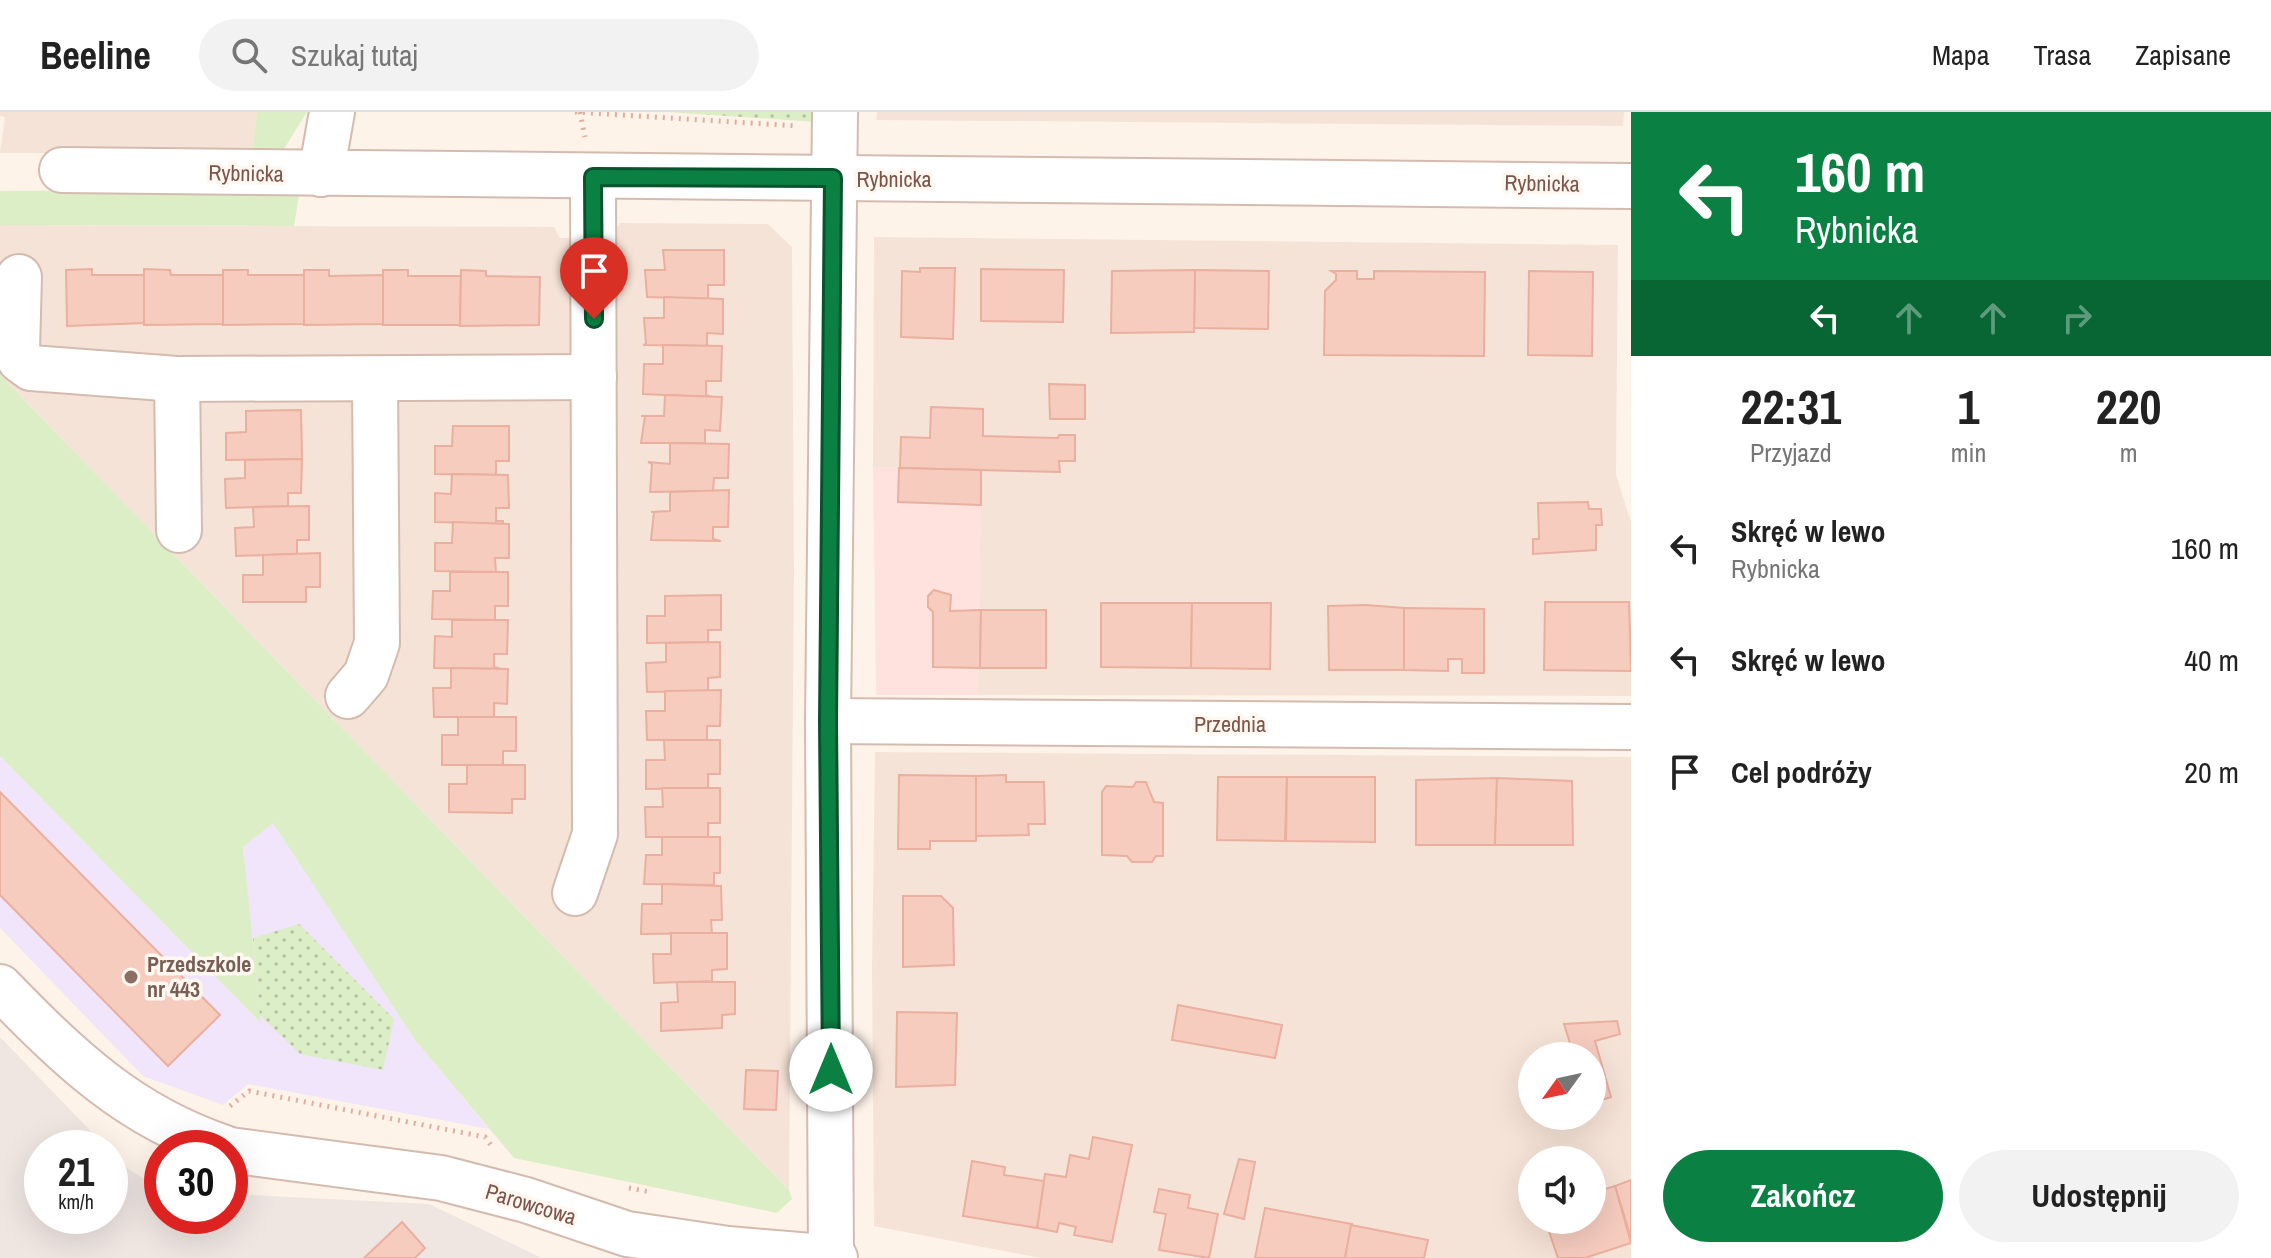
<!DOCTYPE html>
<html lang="pl">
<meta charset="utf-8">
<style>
body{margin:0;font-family:"Archivo Narrow",sans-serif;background:#f2f2f2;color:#222;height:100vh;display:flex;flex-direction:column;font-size:30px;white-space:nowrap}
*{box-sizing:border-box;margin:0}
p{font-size:26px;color:#767676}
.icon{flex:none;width:44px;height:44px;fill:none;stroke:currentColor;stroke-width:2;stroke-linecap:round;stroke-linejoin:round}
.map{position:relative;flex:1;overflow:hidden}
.panel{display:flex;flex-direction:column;background:#fff;width:640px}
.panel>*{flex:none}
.banner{background:#0b8043;color:#fff;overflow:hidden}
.needle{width:52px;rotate:237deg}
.buttons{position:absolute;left:1518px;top:930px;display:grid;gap:16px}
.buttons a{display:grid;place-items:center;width:88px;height:88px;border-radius:50%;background:#fff;box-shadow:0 8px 32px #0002;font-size:40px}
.speed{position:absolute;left:24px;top:1018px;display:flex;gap:16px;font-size:40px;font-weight:700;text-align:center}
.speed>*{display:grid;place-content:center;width:104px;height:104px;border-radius:50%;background:#fff;box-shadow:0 8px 32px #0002;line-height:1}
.speed small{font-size:20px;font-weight:400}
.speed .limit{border:12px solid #d22;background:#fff;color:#111}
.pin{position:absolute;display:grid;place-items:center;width:68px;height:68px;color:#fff;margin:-82px -34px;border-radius:50% 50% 50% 0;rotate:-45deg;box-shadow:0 0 8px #0007}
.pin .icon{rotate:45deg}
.me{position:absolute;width:88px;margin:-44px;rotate:0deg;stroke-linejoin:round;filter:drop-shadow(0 0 6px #0008)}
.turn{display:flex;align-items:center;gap:28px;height:168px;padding:0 32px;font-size:36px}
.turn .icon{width:104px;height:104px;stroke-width:2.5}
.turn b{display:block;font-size:56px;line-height:68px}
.lanes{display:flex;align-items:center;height:76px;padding:0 32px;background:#0003;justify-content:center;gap:40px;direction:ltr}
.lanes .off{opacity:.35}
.eta{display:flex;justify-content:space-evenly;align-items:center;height:136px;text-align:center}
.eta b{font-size:48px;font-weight:700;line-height:56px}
.primary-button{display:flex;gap:16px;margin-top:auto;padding:16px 32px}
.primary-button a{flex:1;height:92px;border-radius:48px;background:#0b8043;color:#fff;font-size:32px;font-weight:700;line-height:92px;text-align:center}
.primary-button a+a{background:#f2f2f2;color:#222}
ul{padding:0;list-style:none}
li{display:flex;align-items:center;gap:24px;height:112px;padding:0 32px}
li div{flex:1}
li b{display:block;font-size:30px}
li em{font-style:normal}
header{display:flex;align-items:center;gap:48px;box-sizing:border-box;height:112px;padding:0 40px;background:#fff;border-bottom:2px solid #e0e0e0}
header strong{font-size:38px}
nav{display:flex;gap:44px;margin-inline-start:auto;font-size:28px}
.search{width:560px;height:72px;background:#f2f2f2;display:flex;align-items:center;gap:20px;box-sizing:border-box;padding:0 28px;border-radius:44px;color:#767676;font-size:30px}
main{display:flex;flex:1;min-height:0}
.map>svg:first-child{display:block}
.residential{fill:#f6e3d7;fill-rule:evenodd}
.commercial{fill:#ffe2dd}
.industrial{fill:#efe6e2}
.education{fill:#f0e5fb}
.green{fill:#dceec6}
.park{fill:url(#park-dots)}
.building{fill:#f6ccbf;stroke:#eaaf9e;stroke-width:2}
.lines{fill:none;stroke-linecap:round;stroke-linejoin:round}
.minor-casing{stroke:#d4bbb0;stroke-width:48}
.path{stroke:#dcafa1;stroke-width:5;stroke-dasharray:2 6;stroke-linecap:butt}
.minor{stroke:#fff;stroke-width:44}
.route-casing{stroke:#07532c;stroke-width:20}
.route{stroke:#0b8043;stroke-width:14}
.education-dot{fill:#8d6e63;stroke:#fff8f1;stroke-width:3}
.labels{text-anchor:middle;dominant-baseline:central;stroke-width:7;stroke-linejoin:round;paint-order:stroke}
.street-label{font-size:22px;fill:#7c544a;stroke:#fff8f1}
.education-label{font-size:22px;font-weight:bold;fill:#785e54;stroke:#fff8f1;text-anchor:start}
</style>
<header>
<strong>Beeline</strong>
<div class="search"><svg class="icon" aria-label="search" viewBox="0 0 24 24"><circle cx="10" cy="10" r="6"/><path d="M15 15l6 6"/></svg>Szukaj tutaj</div>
<nav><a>Mapa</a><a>Trasa</a><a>Zapisane</a></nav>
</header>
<main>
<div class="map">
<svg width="1631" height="1146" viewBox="0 0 1631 1146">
<defs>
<pattern id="park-dots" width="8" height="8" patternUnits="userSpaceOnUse" patternTransform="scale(2)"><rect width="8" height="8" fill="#dceec6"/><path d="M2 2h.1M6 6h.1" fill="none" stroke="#b7c3a3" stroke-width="1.8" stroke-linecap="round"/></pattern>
</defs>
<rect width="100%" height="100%" fill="#fef3e9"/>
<g class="residential">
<path d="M0,0H257L252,41H0L5,5L0,4Z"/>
<path d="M877,0H1624L1623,14L876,8Z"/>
<path d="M621,111L768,112L792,135L794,460L789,1078L0,263V113L554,115L560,126H616L615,117Z"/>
<path d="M874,125L1618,133L1616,363L1631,410V584L978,583L981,358L873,355Z"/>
<path d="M875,640L1631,645V1146H1040L874,1114L872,858ZM1532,944H1592V1004H1532ZM1532,1048H1592V1108H1532Z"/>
</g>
<path class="commercial" d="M873,355L981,358L978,583H876Z"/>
<path class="industrial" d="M0,925L107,1036H42V1104H110V1039L127,1056L162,1078V1104H230V1082L429,1092L542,1146H0Z"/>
<path class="education" d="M0,644L260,910L243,735L273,710L415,928L489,1017L248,972L223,993L143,964L0,816Z"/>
<g class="green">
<path d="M257,0H307L282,40L252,41Z"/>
<path d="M293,77L299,83L294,114L0,113V79Z"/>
<path d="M0,263L789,1078L792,1087L777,1101L514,1046L415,928L273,711L243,735L261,911L0,644Z"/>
</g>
<g class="park">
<path d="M668,0H818L817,10Z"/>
<path d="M299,812L394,907L383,958L300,942L260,903L253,826Z"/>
</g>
<g class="building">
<path d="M663,138H724V173H708V187L647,185L645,158H665Z"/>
<path d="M920,156H955L953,227L901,225L902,159L920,160Z"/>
<path d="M92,157V163H144L145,211L67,214L66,158Z"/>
<path d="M144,157L170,158L171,163H223V212L144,213Z"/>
<path d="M981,157L1064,158L1063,210L981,209Z"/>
<path d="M223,158H248V163H304V212L223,213Z"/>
<path d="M304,158H329V164L383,163V212L304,213Z"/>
<path d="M383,158H408V164H461L460,213H383Z"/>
<path d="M461,158L486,159V164L540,165L539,213L460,214Z"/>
<path d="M1195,158L1269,159L1268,217L1194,216Z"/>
<path d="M1195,158L1194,220L1111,221L1112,159Z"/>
<path d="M1331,159H1357V167H1374V159L1485,160L1484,244L1324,243L1325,179L1336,168V162Z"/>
<path d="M1529,159L1593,160L1592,244L1528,243Z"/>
<path d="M664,185L723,187V222L707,221V234L643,233L646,232L644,206H664Z"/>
<path d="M663,233L722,234L721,269H706V283L712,285L643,282L644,252H663Z"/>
<path d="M1049,272L1085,273V307H1050Z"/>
<path d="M665,283L722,285L720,319L705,318V331H641L645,304H641H664Z"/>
<path d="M931,295L983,297V324L1058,326L1059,323H1075V349H1059L1060,360L900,356L901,325L930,326Z"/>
<path d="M301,298L302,347L226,348V321L246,320V299Z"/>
<path d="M453,314H509V349H496V363L435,362V334H452Z"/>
<path d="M670,331L729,332L728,366H714L713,379L650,380L652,352L648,350L670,352Z"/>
<path d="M302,347L301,381H288V394L226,396L225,367L245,366V348Z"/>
<path d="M899,356L981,358V393L898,390Z"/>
<path d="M452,362L508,363L509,396H496V409H503V412L435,410V381L451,382Z"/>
<path d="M729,378L728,415H713V427L721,429L651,428L654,400H651L670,399V380Z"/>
<path d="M1588,390L1589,397H1601L1602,413H1596V438L1533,442V427H1539L1538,391Z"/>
<path d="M309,394V428H297V442L236,444L235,416L254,415L253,395Z"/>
<path d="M453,410L509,412V446H495L496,460L435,459V431H452Z"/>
<path d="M320,441V475H306V490H243V463H263V443Z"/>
<path d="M450,460H508V494H495V508L432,507L433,479H450Z"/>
<path d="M934,478L951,483L950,499L981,498L980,556L933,555V500L928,495V484Z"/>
<path d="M721,483V518H708V530L647,531V504H665V484Z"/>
<path d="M1545,490H1629L1631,559L1544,558Z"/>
<path d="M1101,491H1192L1191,556L1101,555Z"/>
<path d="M1192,491H1271L1270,557L1191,556Z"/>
<path d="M1366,493L1404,496V558H1329L1328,494Z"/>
<path d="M1404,496L1484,497V561H1462V547H1448V559L1404,558Z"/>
<path d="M981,498H1046V556H980Z"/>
<path d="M452,508H508L507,542H494V555L501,557L434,556L435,524L452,525Z"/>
<path d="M720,530V565L708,566V579L647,580L646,551L666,550V531Z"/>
<path d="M451,556L508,557L507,592L494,591V605H434L433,576H451Z"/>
<path d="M721,578L720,614H707V628H647L646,599H665V579Z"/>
<path d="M458,605H516V639H503V653H442V623H458Z"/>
<path d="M664,628H720V662H708V676L646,677V648H665Z"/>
<path d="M467,653H525V687H512V701L449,700V672H467Z"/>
<path d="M899,663L976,664V729H930V737H898Z"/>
<path d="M1006,663V670H1044L1045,712H1028L1029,723L976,724V664Z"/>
<path d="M1218,665H1287L1285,729L1217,728Z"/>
<path d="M1287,665H1375V730L1286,729Z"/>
<path d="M1497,666L1495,733H1416V668Z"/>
<path d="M1497,666L1572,669L1573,733H1495Z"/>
<path d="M1136,670H1146L1154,690L1163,691V744H1156L1152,750H1132L1127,744L1102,743V680L1106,674L1133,675Z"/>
<path d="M662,676H720V711H708V725H646L645,695H663Z"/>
<path d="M0,680L220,903L168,954L0,783Z"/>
<path d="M662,725H720V761H714V773L644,772L646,743H662Z"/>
<path d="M662,772L721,774L722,808H711L712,821L641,822L642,792H662Z"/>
<path d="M903,784H941L953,796L954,853L903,855Z"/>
<path d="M671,821H727V857L712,858V869L654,871L653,842H671Z"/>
<path d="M677,870H735V902L722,903V916L661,919V891L678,890Z"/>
<path d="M1178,893L1282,913L1275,946L1172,928Z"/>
<path d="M897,900L957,901L955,973L896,975Z"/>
<path d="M1617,909L1620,922L1595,929L1611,985L1592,991V944H1574L1564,912Z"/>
<path d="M746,958L778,959L776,998L744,997Z"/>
<path d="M1093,1025L1132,1033L1112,1130L1074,1123L1076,1115L1059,1111L1057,1120L1037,1116L1045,1062L1066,1065L1070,1043L1089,1047Z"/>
<path d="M1239,1047L1255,1050L1244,1107L1224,1102Z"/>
<path d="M972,1049L1005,1055L1004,1063L1044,1069L1037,1116L963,1104Z"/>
<path d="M1631,1068V1126L1615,1074Z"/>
<path d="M1615,1074L1631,1131L1585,1146H1558L1545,1108H1592V1081Z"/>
<path d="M1159,1077L1190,1083L1188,1096L1218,1102L1209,1146L1159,1138L1166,1102L1154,1100Z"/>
<path d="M1265,1096L1352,1112L1345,1146H1255Z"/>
<path d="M402,1110L425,1136L415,1146H364Z"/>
<path d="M1351,1113L1428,1128L1424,1146H1345Z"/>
</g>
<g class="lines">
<g class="minor-casing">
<g id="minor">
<path d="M62,58L1631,74"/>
<path d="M321,62L332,0"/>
<path d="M19,165L17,238L20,248L31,256L177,267L594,265"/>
<path d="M177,267L179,418"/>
<path d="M348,584L366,563L377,531L375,267"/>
<path d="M828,609L1631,615"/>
<path d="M575,781L595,722L593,65"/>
<path d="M0,875C70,947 129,1004 225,1036"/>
<path d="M230,1038L441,1066L526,1088L627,1122L728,1137L835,1146"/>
<path d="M831,1146L828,609L835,0"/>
</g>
</g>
<g class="path">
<path d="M575,0L797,14"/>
<path d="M580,0L585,25"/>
<path d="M230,994L249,979L485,1025L493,1036"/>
<path d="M629,1076L650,1080"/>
</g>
<use href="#minor" class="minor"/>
</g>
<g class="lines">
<g class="route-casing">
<path id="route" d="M594,207L593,65L833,66L828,609L831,958"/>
</g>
<use href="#route" class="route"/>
</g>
<circle class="education-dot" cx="131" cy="865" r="8"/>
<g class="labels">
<g class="street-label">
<text transform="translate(246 61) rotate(1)">Rybnicka</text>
<text x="894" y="67">Rybnicka</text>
<text transform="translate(1542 71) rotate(1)">Rybnicka</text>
<text x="1230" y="612">Przednia</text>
<text transform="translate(531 1092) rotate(17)">Parowcowa</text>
</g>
<g class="education-label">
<text x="147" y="852">Przedszkole<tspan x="147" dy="25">nr 443</tspan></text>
</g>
</g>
</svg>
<div class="buttons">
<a><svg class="needle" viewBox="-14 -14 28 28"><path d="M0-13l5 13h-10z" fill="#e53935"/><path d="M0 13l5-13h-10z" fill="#767676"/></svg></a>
<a><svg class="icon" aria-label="sound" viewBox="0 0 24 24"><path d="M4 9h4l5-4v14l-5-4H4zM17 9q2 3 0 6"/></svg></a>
</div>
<div class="speed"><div>21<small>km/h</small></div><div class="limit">30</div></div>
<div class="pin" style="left:594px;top:207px;background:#d93025"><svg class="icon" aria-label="arrive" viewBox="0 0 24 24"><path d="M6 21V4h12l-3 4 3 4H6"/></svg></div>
<svg class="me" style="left:831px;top:958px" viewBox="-20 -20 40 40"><circle r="19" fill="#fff"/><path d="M0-13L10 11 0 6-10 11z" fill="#0b8043"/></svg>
</div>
<section class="panel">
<div class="banner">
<div class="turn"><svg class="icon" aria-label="left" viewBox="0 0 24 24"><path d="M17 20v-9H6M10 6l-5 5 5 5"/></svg><div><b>160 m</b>Rybnicka</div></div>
<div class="lanes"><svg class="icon" aria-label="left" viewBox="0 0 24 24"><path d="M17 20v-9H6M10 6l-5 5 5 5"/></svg><svg class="icon off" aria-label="ahead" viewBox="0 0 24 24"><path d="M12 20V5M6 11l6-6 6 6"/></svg><svg class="icon off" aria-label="ahead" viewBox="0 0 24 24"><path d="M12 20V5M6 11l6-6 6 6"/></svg><svg class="icon off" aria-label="right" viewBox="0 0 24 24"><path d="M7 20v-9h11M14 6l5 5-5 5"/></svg></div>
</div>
<div class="eta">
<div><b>22:31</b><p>Przyjazd</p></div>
<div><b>1</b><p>min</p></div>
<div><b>220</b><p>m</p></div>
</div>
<ul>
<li><svg class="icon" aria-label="left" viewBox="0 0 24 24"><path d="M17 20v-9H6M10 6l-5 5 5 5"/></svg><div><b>Skręć w lewo</b><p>Rybnicka</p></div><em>160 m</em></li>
<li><svg class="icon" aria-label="left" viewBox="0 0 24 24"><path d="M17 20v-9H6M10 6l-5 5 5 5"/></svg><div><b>Skręć w lewo</b></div><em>40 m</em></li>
<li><svg class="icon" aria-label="arrive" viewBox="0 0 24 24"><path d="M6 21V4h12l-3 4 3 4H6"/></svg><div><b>Cel podróży</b></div><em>20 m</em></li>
</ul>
<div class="primary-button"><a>Zakończ</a><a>Udostępnij</a></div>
</section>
</main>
